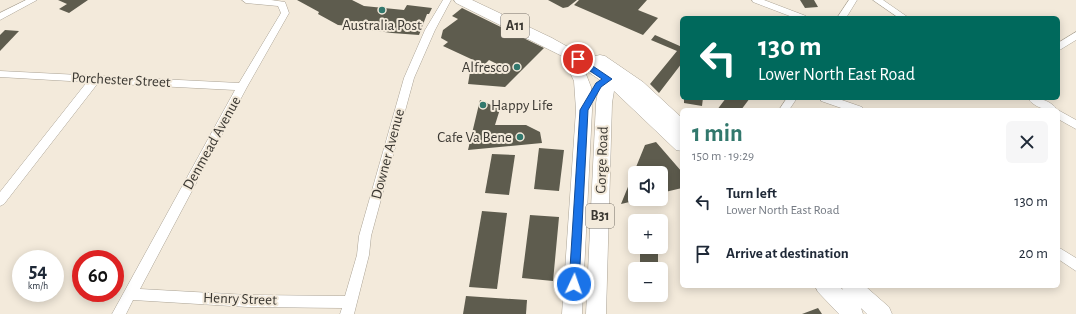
<!DOCTYPE html>
<meta charset="utf-8">
<style>
body{margin:0;font-family:"Alegreya Sans",sans-serif;background:#f6f6f7;color:#1f2937;height:100vh;display:flex;flex-direction:column;font-size:15px;white-space:nowrap}
*{box-sizing:border-box;margin:0}
p{font-size:13px;color:#747a83}
.icon{flex:none;width:22px;height:22px;fill:none;stroke:currentColor;stroke-width:2;stroke-linecap:round;stroke-linejoin:round}
.map{position:relative;flex:1;overflow:hidden}
.side{position:absolute;left:680px;top:108px;width:380px;height:180px;display:flex;flex-direction:column;background:#fff;border-radius:6px;box-shadow:0 2px 10px #0003}
.side>*{flex:none}
.top-card{position:absolute;left:680px;top:16px;width:380px;height:84px;border-radius:6px;box-shadow:0 2px 10px #0003;background:#00695c;color:#fff;overflow:hidden}
.buttons{position:absolute;left:628px;top:166px;display:grid;gap:8px}
.buttons a{display:grid;place-items:center;width:40px;height:40px;border-radius:6px;background:#fff;box-shadow:0 2px 10px #0003;font-size:20px}
.speed{position:absolute;left:12px;top:250px;display:flex;gap:8px;font-size:20px;font-weight:700;text-align:center}
.speed>*{display:grid;place-content:center;width:52px;height:52px;border-radius:50%;background:#fff;box-shadow:0 2px 10px #0003;line-height:1}
.speed small{font-size:10px;font-weight:400}
.speed .limit{border:6px solid #d22;background:#fff;color:#111}
.pin{position:absolute;display:grid;place-items:center;width:34px;height:34px;color:#fff;margin:-17px;border:2px solid #fff;border-radius:50%;box-shadow:0 1px 4px #0007}
.me{position:absolute;width:44px;margin:-22px;rotate:3deg;stroke-linejoin:round;filter:drop-shadow(0 0 3px #0008)}
.turn{display:flex;align-items:center;gap:14px;height:84px;padding:0 12px;font-size:18px}
.turn .icon{width:52px;height:52px;stroke-width:2.5}
.turn b{display:block;font-size:28px;line-height:34px}
.round{display:grid;place-items:center;flex:none;width:42px;height:42px;border-radius:6px;background:#f6f6f7}
.head{display:flex;align-items:center;justify-content:space-between;height:68px;padding:0 12px}
h1{font-size:24px;font-weight:700;line-height:30px;color:#32786d}
ul{padding:0;list-style:none}
li{display:flex;align-items:center;gap:12px;height:52px;padding:0 12px}
li div{flex:1}
li b{display:block;font-size:15px}
li em{font-style:normal}
.map>svg:first-child{display:block}
.building{fill:#5e5c4e}
.lines{fill:none;stroke-linecap:round;stroke-linejoin:round}
.minor-casing{stroke:#aba395;stroke-width:1}
.primary-casing{stroke:#aba395;stroke-width:1}
.minor{fill:#fff;fill-rule:evenodd}
.primary{fill:#fff;fill-rule:evenodd}
.route{fill:#1a73e8;stroke:#114b97}
.poi-dot{fill:#32786d;stroke:#f3eadb;stroke-width:1.5}
.labels{text-anchor:middle;dominant-baseline:central;stroke-width:4;stroke-linejoin:round;paint-order:stroke}
.shield{fill:#f3eadb;stroke:#726d65;stroke-width:1}
.shield-label{font-size:14px;font-weight:bold;fill:#3b3832}
.poi-label{font-size:15px;fill:#3b3832;stroke:#f3eadb;text-anchor:end}
.street-label{font-size:15px;fill:#3b3832;stroke:#f3eadb}
</style>
<div class="map">
<svg width="1076" height="314" viewBox="0 0 1076 314">
<rect width="100%" height="100%" fill="#f3eadb"/>
<g class="building">
<path d="M58,0H88L69,13L59,9L67,4Z"/>
<path d="M297,0H352L364,6L404,10L407,5L432,8L429,14H427L419,35L392,33L370,30L371,28L338,25L318,14L319,12Z"/>
<path d="M548,0H577L568,7L563,8Z"/>
<path d="M579,0H647L638,10L658,18L643,35L574,5Z"/>
<path d="M800,0H814L818,7L805,8Z"/>
<path d="M462,8L544,48L505,87L468,84L470,72L486,73L497,64L489,60L484,65L443,46L448,42L441,38L443,30L458,19L452,16Z"/>
<path d="M5,30L19,31L0,51V35Z"/>
<path d="M655,35L682,47V63L659,93L650,84L677,51L651,40Z"/>
<path d="M684,98H703L702,106L684,103Z"/>
<path d="M726,98H750L741,110H717Z"/>
<path d="M480,100L500,109L495,125H526L540,132L542,143L468,150Z"/>
<path d="M656,142L682,172V188L661,193V173H635V199L638,200L621,204L645,145Z"/>
<path d="M539,148L564,150L559,191L534,189Z"/>
<path d="M492,154L515,155L509,195L485,193Z"/>
<path d="M482,211L507,213L497,289L469,287Z"/>
<path d="M530,215L559,217L553,281L522,278Z"/>
<rect x="640" y="247" width="18" height="22"/>
<path d="M466,296L527,300L526,314H463Z"/>
<path d="M818,308L822,314H802Z"/>
</g>
<g class="lines">
<g class="minor-casing">
<g id="minor">
<path d="M26,0H37L0,20V13Z"/>
<path d="M242,0H271L285,2L289,13L247,87L140,289L248,295L345,296L357,255L359,236L404,78L425,30L443,0H451L435,30L414,78L371,236L369,255L354,314H340L342,308L248,307L133,300L126,314H112L235,90L98,83L4,204L0,206V192L87,82L0,77V71L239,83L281,13L278,6L246,3Z"/>
<path d="M752,0H764L806,16L807,18H795L753,2Z"/>
<path d="M849,0H857L846,18H837Z"/>
<path d="M873,0H883L909,18H899Z"/>
<path d="M1076,32V40L1058,51V43Z"/>
<path d="M787,98H797L789,110H779Z"/>
<path d="M820,98H836L862,107L863,110H847L821,101Z"/>
<path d="M1028,98C1039,98 1051,100 1057,110C1046,110 1034,108 1028,98Z"/>
<path d="M1058,110L1076,120V129L1058,119Z"/>
<path d="M1058,247L1076,258V271L1058,259Z"/>
</g>
</g>
<g class="primary-casing">
<g id="primary">
<path d="M454,0H472L552,38L593,61L595,56L600,55L605,56L643,82L682,118V151L676,150L614,91L612,103L606,314H586L596,103L600,80L584,69L591,87L592,110L582,314H562L576,110L574,81L562,56L456,3Z"/>
<path d="M815,286H839L843,290L841,286H865L889,307L892,314H867L861,308L863,314H839L818,292Z"/>
</g>
</g>
<use href="#minor" class="minor"/>
<use href="#primary" class="primary"/>
</g>
<path class="route" d="M578,56L612,79L601,87L588,110L579,284L578,287L574,288L570,287L569,284L580,110L596,83L602,79L575,61V57Z"/>
<g class="poi-dot">
<circle cx="382" cy="10" r="4"/>
<circle cx="517" cy="67" r="4"/>
<circle cx="483" cy="105" r="4"/>
<circle cx="520" cy="137" r="4"/>
</g>
<g class="labels">
<g class="shield">
<rect x="501" y="14" width="28" height="24" rx="3"/>
<rect x="586" y="204" width="28" height="24" rx="3"/>
</g>
<g class="shield-label">
<text x="515" y="26">A11</text>
<text x="600" y="216">B31</text>
</g>
<g class="poi-label">
<text x="382" y="25" text-anchor="middle">Australia Post</text>
<text x="509" y="67">Alfresco</text>
<text x="491" y="105" text-anchor="start">Happy Life</text>
<text x="512" y="137">Cafe Va Bene</text>
</g>
<g class="street-label">
<text transform="translate(121 80) rotate(3)">Porchester Street</text>
<text transform="translate(212 143) rotate(-61)">Denmead Avenue</text>
<text transform="translate(388 154) rotate(-75)">Downer Avenue</text>
<text transform="translate(602 160) rotate(-88)">Gorge Road</text>
<text transform="translate(240 299) rotate(2)">Henry Street</text>
</g>
</g>
</svg>
<div class="buttons">
<a><svg class="icon" aria-label="sound" viewBox="0 0 24 24"><path d="M4 9h4l5-4v14l-5-4H4zM17 9q2 3 0 6"/></svg></a>
<a>+</a>
<a>−</a>
</div>
<div class="speed"><div>54<small>km/h</small></div><div class="limit">60</div></div>
<div class="pin" style="left:578px;top:59px;background:#d93025"><svg class="icon" aria-label="arrive" viewBox="0 0 24 24"><path d="M6 21V4h12l-3 4 3 4H6"/></svg></div>
<svg class="me" style="left:574px;top:284px" viewBox="-20 -20 40 40"><circle r="17" fill="#1a73e8" stroke="#fff" stroke-width="3"/><path d="M0-11L8 9 0 5-8 9z" fill="#fff"/></svg>
<div class="top-card">
<div class="turn"><svg class="icon" aria-label="left" viewBox="0 0 24 24"><path d="M17 20v-9H6M10 6l-5 5 5 5"/></svg><div><b>130 m</b>Lower North East Road</div></div>
</div>
<section class="side">
<div class="head"><div><h1>1 min</h1><p>150 m · 19:29</p></div><a class="round"><svg class="icon" aria-label="close" viewBox="0 0 24 24"><path d="M6 6l12 12M18 6L6 18"/></svg></a></div>
<ul>
<li><svg class="icon" aria-label="left" viewBox="0 0 24 24"><path d="M17 20v-9H6M10 6l-5 5 5 5"/></svg><div><b>Turn left</b><p>Lower North East Road</p></div><em>130 m</em></li>
<li><svg class="icon" aria-label="arrive" viewBox="0 0 24 24"><path d="M6 21V4h12l-3 4 3 4H6"/></svg><div><b>Arrive at destination</b></div><em>20 m</em></li>
</ul>
</section>
</div>
